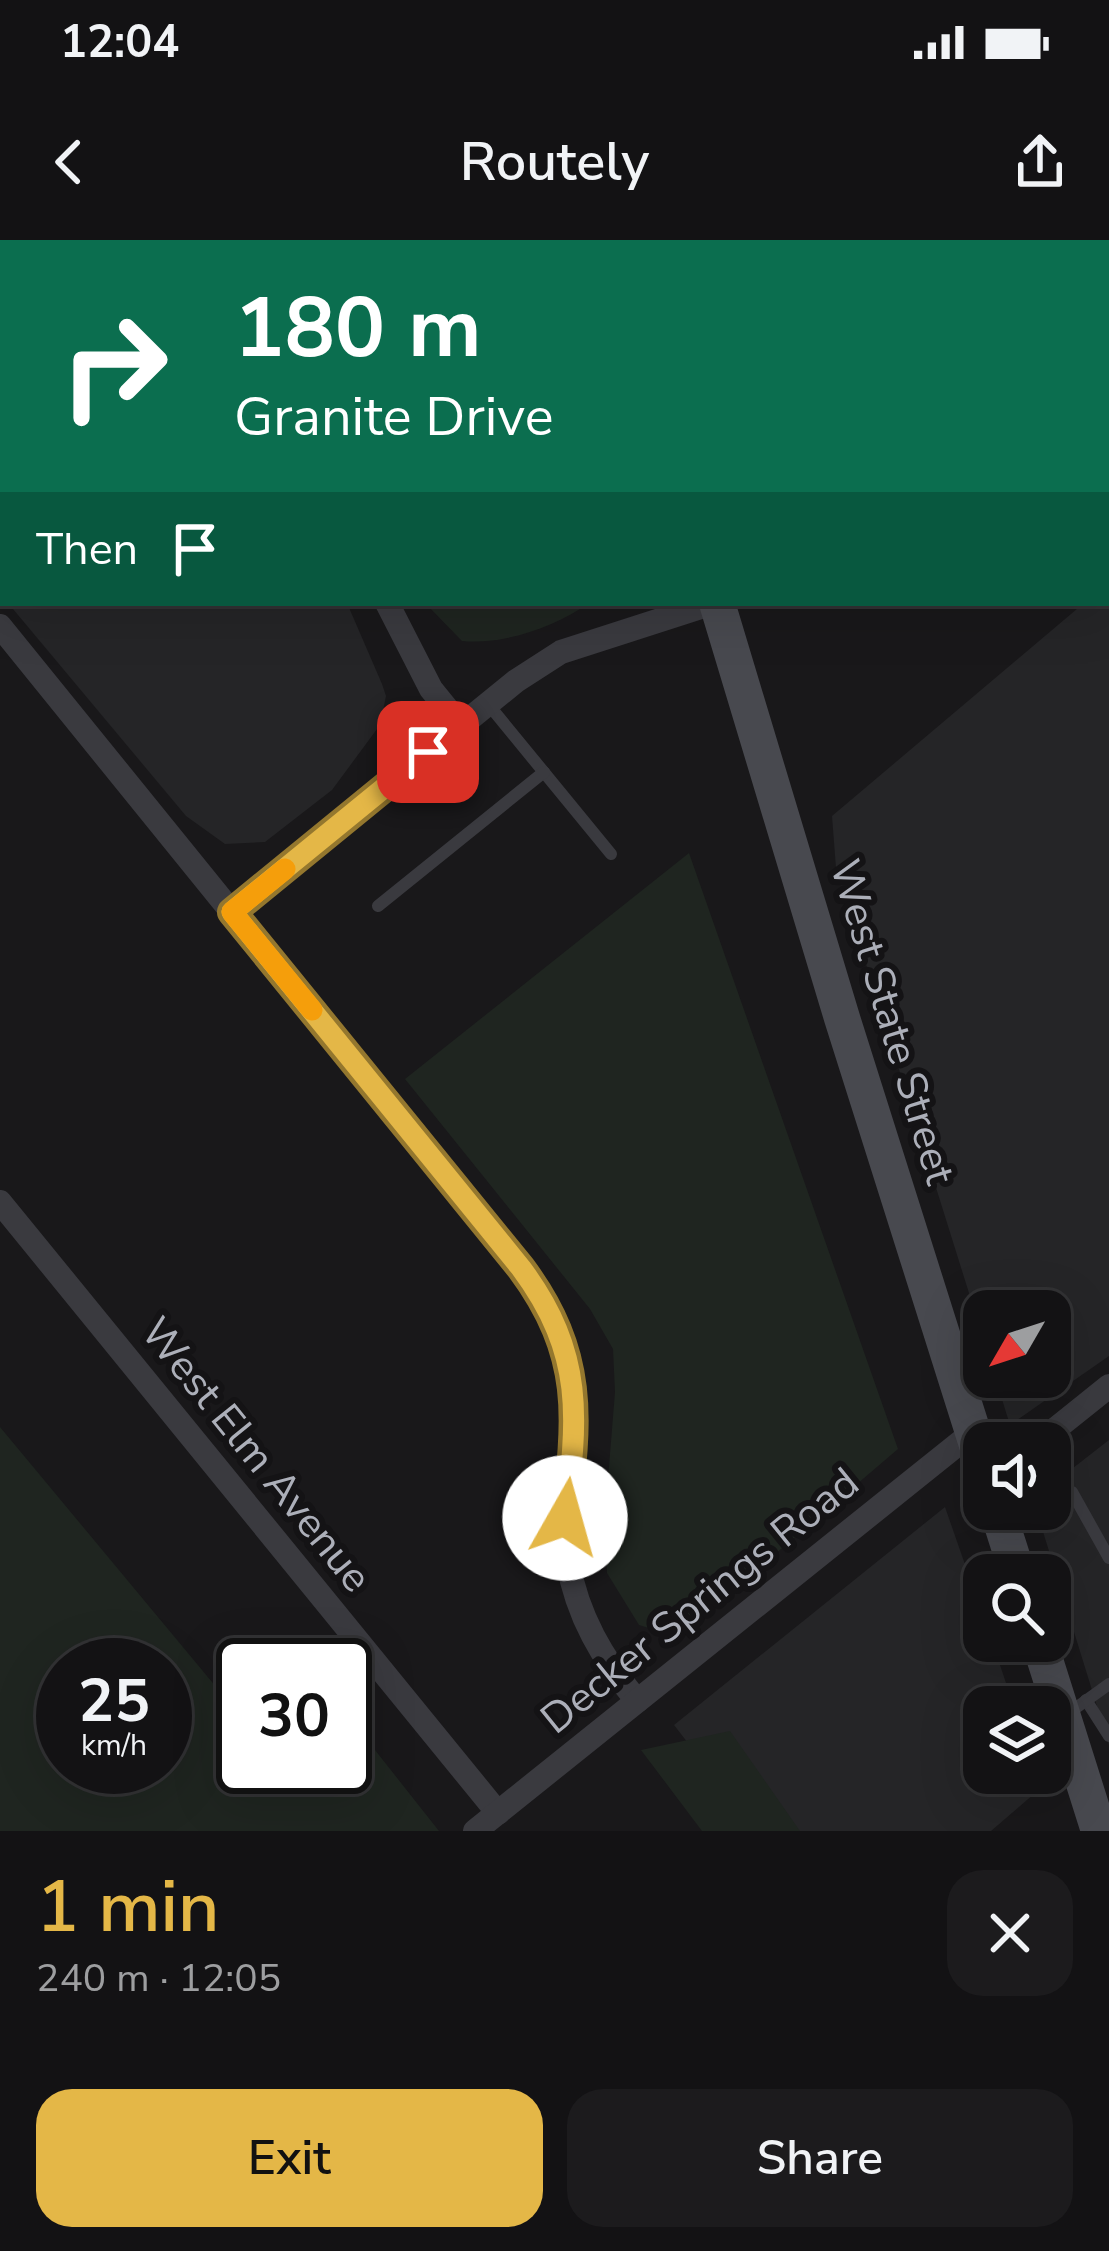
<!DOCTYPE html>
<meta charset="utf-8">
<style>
body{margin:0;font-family:"Nunito Sans",sans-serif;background:#1c1b1d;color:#f1f3f6;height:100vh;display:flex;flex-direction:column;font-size:45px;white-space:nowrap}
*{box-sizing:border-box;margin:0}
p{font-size:39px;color:#9d9ea0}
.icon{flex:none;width:66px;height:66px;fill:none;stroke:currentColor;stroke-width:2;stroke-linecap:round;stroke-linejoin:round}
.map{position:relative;height:1591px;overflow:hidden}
.details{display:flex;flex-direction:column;background:#131214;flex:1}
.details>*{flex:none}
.banner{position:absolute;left:0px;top:0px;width:1110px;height:366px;box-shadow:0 12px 48px #0002,0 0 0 3px #323234;background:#0b6e4f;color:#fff;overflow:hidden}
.needle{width:78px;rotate:231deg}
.buttons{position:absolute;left:963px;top:1050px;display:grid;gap:24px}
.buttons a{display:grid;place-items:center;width:108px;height:108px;border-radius:24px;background:#131214;box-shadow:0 12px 48px #0002,0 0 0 3px #323234;font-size:60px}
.speed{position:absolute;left:36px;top:1398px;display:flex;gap:24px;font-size:60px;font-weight:700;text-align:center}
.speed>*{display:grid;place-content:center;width:156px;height:156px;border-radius:50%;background:#131214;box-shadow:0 12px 48px #0002,0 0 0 3px #323234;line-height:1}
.speed small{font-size:30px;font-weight:400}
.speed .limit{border:6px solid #111;border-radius:18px;background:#fff;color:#111}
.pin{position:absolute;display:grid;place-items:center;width:102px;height:102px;color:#fff;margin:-51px;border-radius:24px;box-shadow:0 6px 18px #0006}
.me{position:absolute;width:132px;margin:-66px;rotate:7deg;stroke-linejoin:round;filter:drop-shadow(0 0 9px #0008)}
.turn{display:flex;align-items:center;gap:42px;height:252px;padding:0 36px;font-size:54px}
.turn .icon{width:156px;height:156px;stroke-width:2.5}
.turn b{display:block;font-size:84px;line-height:102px}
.then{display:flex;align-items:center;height:114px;padding:0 36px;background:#0003;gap:24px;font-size:45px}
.round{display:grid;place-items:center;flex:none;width:126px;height:126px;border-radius:36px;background:#1c1b1d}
.summary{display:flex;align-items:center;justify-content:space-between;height:204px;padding:0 36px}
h1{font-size:72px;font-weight:600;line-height:90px;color:#e4b747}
.cta{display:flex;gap:24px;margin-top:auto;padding:24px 36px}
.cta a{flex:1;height:138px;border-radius:36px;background:#e4b747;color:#111;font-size:48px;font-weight:600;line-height:138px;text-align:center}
.cta a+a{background:#1c1b1d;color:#f1f3f6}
.status{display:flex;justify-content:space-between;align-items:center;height:84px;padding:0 60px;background:#131214;direction:ltr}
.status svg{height:33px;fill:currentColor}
header{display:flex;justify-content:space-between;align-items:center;height:156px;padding:0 36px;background:#131214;font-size:54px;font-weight:600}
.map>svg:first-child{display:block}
.built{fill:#252527}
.green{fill:#1f2520;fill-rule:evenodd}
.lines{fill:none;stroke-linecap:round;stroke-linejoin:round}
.lane{stroke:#3a3a3f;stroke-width:12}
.street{stroke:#3a3a3f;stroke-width:24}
.secondary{stroke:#48494f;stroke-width:36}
.route-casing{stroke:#94772e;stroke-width:30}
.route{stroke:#e4b747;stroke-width:21}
.slow{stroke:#f59e0b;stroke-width:21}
.labels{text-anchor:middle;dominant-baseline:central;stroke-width:12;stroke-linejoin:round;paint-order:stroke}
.street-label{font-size:42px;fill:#acafb9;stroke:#141315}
</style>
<div class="status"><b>12:04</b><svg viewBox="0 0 49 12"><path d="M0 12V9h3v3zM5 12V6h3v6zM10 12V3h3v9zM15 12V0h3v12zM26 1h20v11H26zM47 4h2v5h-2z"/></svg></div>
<header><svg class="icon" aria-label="back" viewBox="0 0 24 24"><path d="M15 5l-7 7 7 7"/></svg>Routely<svg class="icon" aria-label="share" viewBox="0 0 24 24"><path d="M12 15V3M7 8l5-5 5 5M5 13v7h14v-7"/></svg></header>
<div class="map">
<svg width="1109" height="1591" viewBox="0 0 1109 1591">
<rect width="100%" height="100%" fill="#19181a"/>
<g class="built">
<path d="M1109,342V1116L1010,1185L995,1137H1050V1071H984V1101L836,628L832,576L1084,363H1107Z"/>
<path d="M8,363H347L382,444L386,456L380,485L332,550L265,602L225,604L186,576Z"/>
<path d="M1109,1200V1505L1036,1269H1050V1246Z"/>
<path d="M945,1267L984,1379V1401H992L1014,1467H984V1533H1037L1042,1547L991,1591H756L674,1485Z"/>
</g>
<g class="green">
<path d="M425,363H589C555,387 504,405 462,401Z"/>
<path d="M689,613L898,1209L678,1397L639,1385L607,1333L605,1276L615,1152L613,1109L590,1069L405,839Z"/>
<path d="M0,1187L217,1448L243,1429V1527H345V1472L439,1591H0ZM165,1425V1527H63V1425Z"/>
<path d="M730,1491L800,1591H702L641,1510Z"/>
</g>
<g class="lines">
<g class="lane">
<path d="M488,464L611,614"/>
<path d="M378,666L544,532"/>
<path d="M1072,1252L1109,1318"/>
<path d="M1086,1460L1109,1496"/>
<path d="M1066,1475L1109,1444"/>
</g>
<g class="street">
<path d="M220,0L222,3"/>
<path d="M76,3L80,0"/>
<path d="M0,65L3,63"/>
<path d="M387,363L431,449L461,486"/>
<path d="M0,386L533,1044C560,1090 578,1138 576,1193C574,1237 560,1278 568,1322C577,1376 603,1419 637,1461"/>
<path d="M232,672L516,441L561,412L713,363"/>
<path d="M0,962L498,1573"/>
<path d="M1038,1203L1109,1146"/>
<path d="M475,1591L973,1192"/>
</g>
<g class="secondary">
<path d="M608,0V3"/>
<path d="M717,363L842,778L984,1227"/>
<path d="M997,1269L1018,1335"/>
<path d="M1039,1401L1099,1591"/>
</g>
</g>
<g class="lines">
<g class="route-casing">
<path id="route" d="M428,512L232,672L521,1028C585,1114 578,1179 565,1278"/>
</g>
<use href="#route" class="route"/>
<path class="slow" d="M285,629L232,672L312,770"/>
</g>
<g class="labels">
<g class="street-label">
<text transform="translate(892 782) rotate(73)">West State Street</text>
<text transform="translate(256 1215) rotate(51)">West Elm Avenue</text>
<text transform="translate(700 1361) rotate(-39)">Decker Springs Road</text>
</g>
</g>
</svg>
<div class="buttons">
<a><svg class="needle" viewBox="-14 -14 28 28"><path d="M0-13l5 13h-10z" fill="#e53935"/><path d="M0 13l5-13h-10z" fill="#9d9ea0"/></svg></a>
<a><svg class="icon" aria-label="sound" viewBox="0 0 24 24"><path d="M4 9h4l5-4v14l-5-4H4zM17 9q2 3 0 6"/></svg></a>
<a><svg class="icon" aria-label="search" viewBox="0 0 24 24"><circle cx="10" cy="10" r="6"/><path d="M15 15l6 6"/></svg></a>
<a><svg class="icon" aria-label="layers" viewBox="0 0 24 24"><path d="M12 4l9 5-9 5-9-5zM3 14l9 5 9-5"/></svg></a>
</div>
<div class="speed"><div>25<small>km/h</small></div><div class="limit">30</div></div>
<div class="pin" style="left:428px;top:512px;background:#d93025"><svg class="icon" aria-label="arrive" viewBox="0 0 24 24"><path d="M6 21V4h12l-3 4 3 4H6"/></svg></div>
<svg class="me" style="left:565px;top:1278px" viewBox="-20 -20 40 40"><circle r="19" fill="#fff"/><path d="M0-13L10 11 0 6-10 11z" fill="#e4b747"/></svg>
<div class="banner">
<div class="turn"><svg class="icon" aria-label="right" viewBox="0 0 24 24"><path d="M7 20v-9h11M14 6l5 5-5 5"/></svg><div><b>180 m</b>Granite Drive</div></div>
<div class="then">Then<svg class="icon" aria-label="arrive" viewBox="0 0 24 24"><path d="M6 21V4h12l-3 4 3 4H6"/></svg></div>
</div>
</div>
<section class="details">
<div class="summary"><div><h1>1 min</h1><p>240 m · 12:05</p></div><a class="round"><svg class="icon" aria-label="close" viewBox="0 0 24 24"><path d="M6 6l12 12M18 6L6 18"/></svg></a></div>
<div class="cta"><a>Exit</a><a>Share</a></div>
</section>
